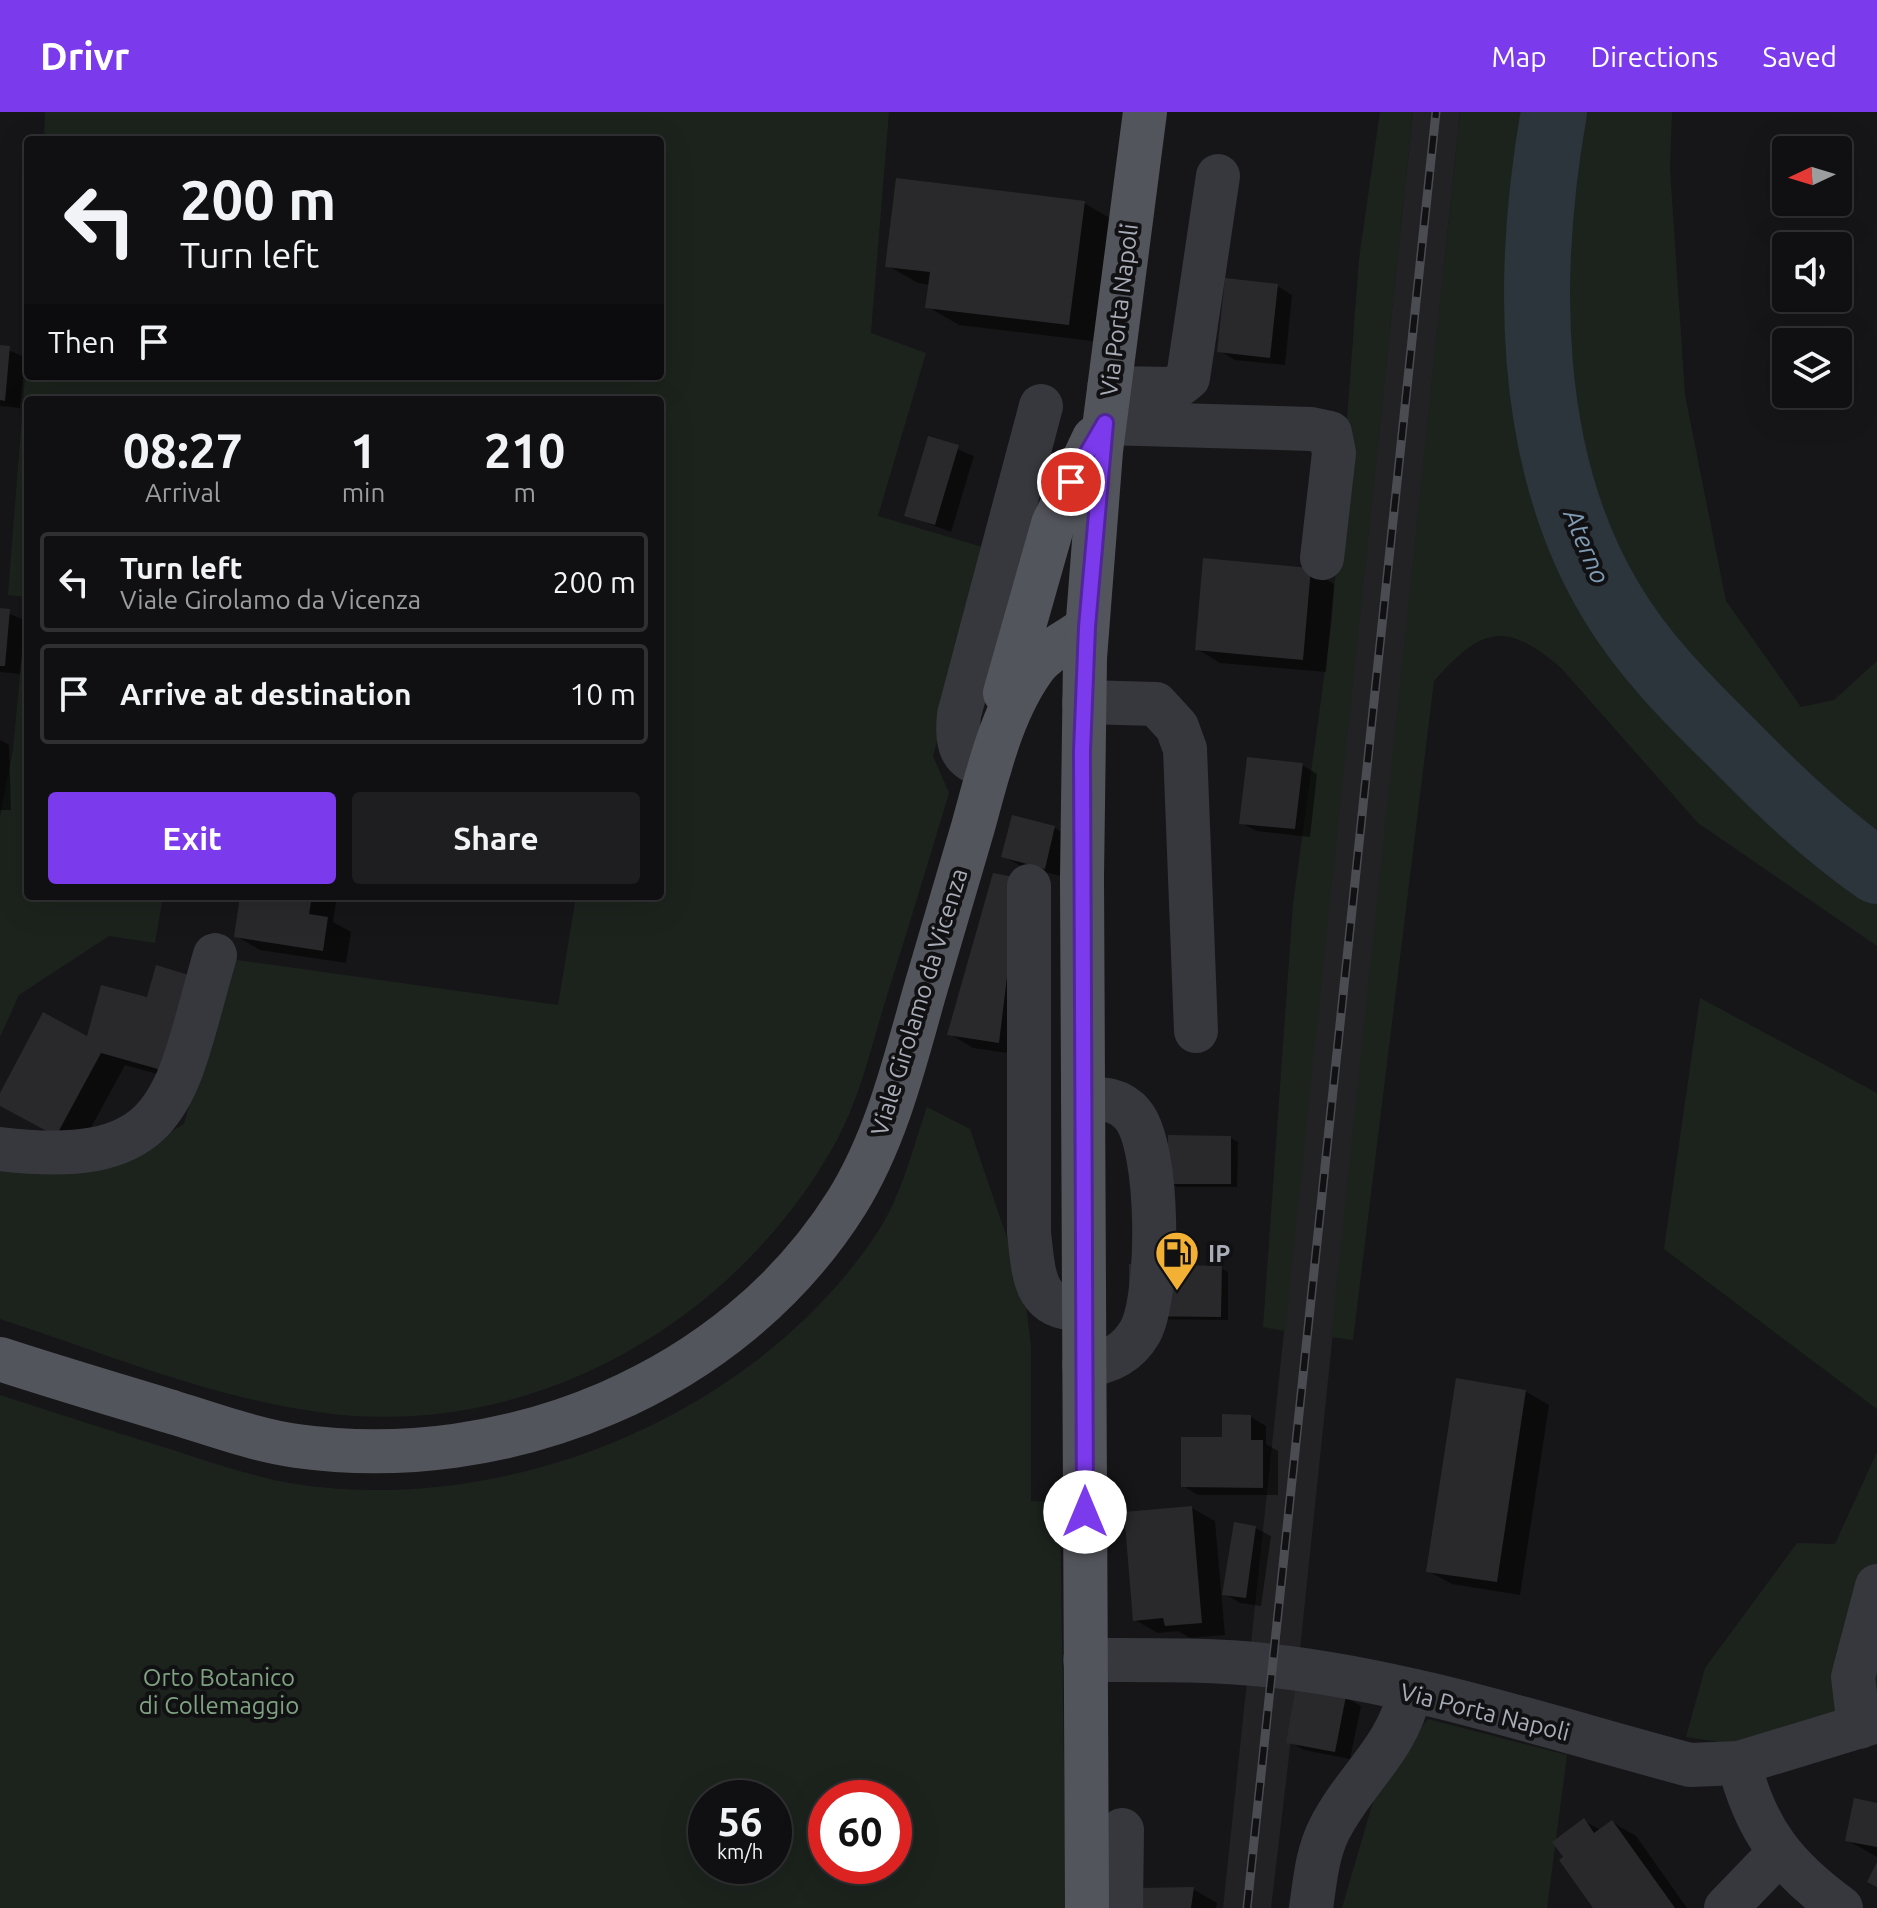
<!DOCTYPE html>
<style>
body{margin:0;font-family:Ubuntu,sans-serif;background:#1e1e20;color:#f1f3f6;height:100vh;display:flex;flex-direction:column;font-size:30px;white-space:nowrap}
*{box-sizing:border-box;margin:0}
p{font-size:26px;color:#9c9d9f}
.icon{flex:none;width:44px;height:44px;fill:none;stroke:currentColor;stroke-width:2;stroke-linecap:round;stroke-linejoin:round}
.map{position:relative;flex:1;overflow:hidden}
.sheet{position:absolute;left:24px;top:284px;width:640px;height:504px;display:flex;flex-direction:column;background:#101012;border-radius:8px;box-shadow:0 8px 32px #0002,0 0 0 2px #303032}
.sheet>*{flex:none}
.guide{position:absolute;left:24px;top:24px;width:640px;height:244px;border-radius:8px;box-shadow:0 8px 32px #0002,0 0 0 2px #303032;background:#101012;color:#f1f3f6;overflow:hidden}
.needle{width:52px;rotate:266deg}
.fabs{position:absolute;left:1772px;top:24px;display:grid;gap:16px}
.fabs a{display:grid;place-items:center;width:80px;height:80px;border-radius:8px;background:#101012;box-shadow:0 8px 32px #0002,0 0 0 2px #303032;font-size:40px}
.speed{position:absolute;left:688px;top:1668px;display:flex;gap:16px;font-size:40px;font-weight:700;text-align:center}
.speed>*{display:grid;place-content:center;width:104px;height:104px;border-radius:50%;background:#101012;box-shadow:0 8px 32px #0002,0 0 0 2px #303032;line-height:1}
.speed small{font-size:20px;font-weight:400}
.speed .limit{border:12px solid #d22;background:#fff;color:#111}
.pin{position:absolute;display:grid;place-items:center;width:68px;height:68px;color:#fff;margin:-34px;border:4px solid #fff;border-radius:50%;box-shadow:0 2px 8px #0007}
.me{position:absolute;width:88px;margin:-44px;rotate:0deg;stroke-linejoin:round;filter:drop-shadow(0 0 6px #0008)}
.turn{display:flex;align-items:center;gap:28px;height:168px;padding:0 24px;font-size:36px}
.turn .icon{width:104px;height:104px;stroke-width:2.5}
.turn b{display:block;font-size:56px;line-height:68px}
.then{display:flex;align-items:center;height:76px;padding:0 24px;background:#0003;gap:16px;font-size:30px}
.eta{display:flex;justify-content:space-evenly;align-items:center;height:136px;text-align:center}
.eta b{font-size:48px;font-weight:700;line-height:56px}
.button{display:flex;gap:16px;margin-top:auto;padding:16px 24px}
.button a{flex:1;height:92px;border-radius:8px;background:#7c3aed;color:#fff;font-size:32px;font-weight:700;line-height:92px;text-align:center}
.button a+a{background:#1e1e20;color:#f1f3f6}
ul{padding:0;list-style:none}
li{display:flex;align-items:center;gap:24px;height:100px;margin:0 16px 12px;padding:0 8px;border:4px solid #303032;border-radius:8px}
li div{flex:1}
li b{display:block;font-size:30px}
li em{font-style:normal}
header{display:flex;align-items:center;gap:48px;box-sizing:border-box;height:112px;padding:0 40px;background:#7c3aed;color:#fff}
header strong{font-size:38px}
nav{display:flex;gap:44px;margin-inline-start:auto;font-size:28px}
.map>svg:first-child{display:block}
.built{fill:#222225}
.green{fill:#1c231d;fill-rule:evenodd}
.shadow{fill:#0007}
.lines{fill:none;stroke-linecap:round;stroke-linejoin:round}
.river{stroke:#2c353c;stroke-width:66}
.building{fill:#29292c}
.minor{stroke:#37383d;stroke-width:44}
.major{stroke:#53555c;stroke-width:44}
.rail-casing{stroke:#4a4c52;stroke-width:9}
.rail{stroke:#111113;stroke-width:6;stroke-dasharray:18;stroke-linecap:butt}
.route-casing{stroke:#51269a;stroke-width:20}
.route{stroke:#7c3aed;stroke-width:14}
.labels{text-anchor:middle;dominant-baseline:central;stroke-width:8;stroke-linejoin:round;paint-order:stroke}
.street-label{font-size:24px;fill:#a8adb8;stroke:#111113}
.poi-label{font-size:24px;font-weight:bold;fill:#a8adb8;stroke:#111113;text-anchor:start}
.park-label{font-size:24px;fill:#7fa381;stroke:#111113}
.water-label{font-size:26px;font-style:italic;fill:#7f9bb3;stroke:#111113}
</style>
<header>
<strong>Drivr</strong>
<nav><a>Map</a><a>Directions</a><a>Saved</a></nav>
</header>
<div class="map">
<svg width="1877" height="1796" viewBox="0 0 1877 1796">
<rect width="100%" height="100%" fill="#161618"/>
<path class="built" d="M1413,0H1460L1288,1653L1271,1796H1223Z"/>
<g class="green">
<path d="M45,0H889L871,221L926,241L878,404L989,437L933,644L949,681C928,751 907,820 885,890C871,936 860,985 837,1028C737,1211 529,1331 318,1300C209,1285 104,1241 0,1207V1049H121L184,1012L230,847L558,893L576,784H660V288H28V784H163L155,831L109,824L19,883L0,925V705L13,638L27,485L8,483L28,226V264H660V28H44Z"/>
<path d="M1380,0H1413L1285,1219L1263,1215L1293,792L1332,507L1359,147Z"/>
<path d="M1460,0H1672L1670,57L1685,283L1726,489L1801,595L1834,588L1877,549V834L1698,711L1562,557C1505,507 1481,516 1434,569L1353,1228L1331,1225Z"/>
<path d="M1700,886L1877,981V1297L1664,1137Z"/>
<path d="M927,995L970,1017L1024,1176L1031,1235V1389L1060,1390L1066,1796H0V1283C58,1302 115,1320 173,1338C213,1351 253,1365 295,1372C510,1405 759,1302 879,1118C902,1082 913,1035 927,995ZM706,1686H774V1754H706ZM826,1686H894V1754H826Z"/>
<path d="M1877,1340V1603L1745,1634L1686,1625L1705,1556L1797,1431L1835,1432Z"/>
<path d="M1428,1607L1567,1643L1547,1796H1342L1380,1666Z"/>
</g>
<g class="shadow">
<path d="M1084,91L1115,109L1100,230L959,213L928,195L930,173L918,171L888,154Z"/>
<path d="M1277,174L1292,183L1285,253L1235,248L1220,239Z"/>
<path d="M0,235L25,245L20,296L0,294Z"/>
<path d="M930,326L974,344L951,420L906,403Z"/>
<path d="M1311,458L1334,472L1326,560L1220,551L1197,537Z"/>
<path d="M0,498L25,508L20,562L0,560Z"/>
<path d="M0,628L9,633L11,698H0Z"/>
<path d="M1302,653L1317,662L1310,725L1257,719L1241,711Z"/>
<path d="M1055,716L1070,725L1060,764L1019,753L1003,744Z"/>
<path d="M995,763L1022,943L973,936L950,922Z"/>
<path d="M243,784H337L333,810L351,820L346,851L260,838L236,824Z"/>
<path d="M103,875L189,971L125,953L80,1036L0,992V985L88,927Z"/>
<path d="M1231,1026L1238,1030L1237,1075H1177L1170,1071Z"/>
<path d="M1221,1156L1228,1160V1208L1138,1207Z"/>
<path d="M1525,1279L1549,1293L1520,1483L1452,1472L1428,1459Z"/>
<path d="M1251,1305L1266,1314V1332L1278,1339V1383H1198L1183,1374L1224,1327Z"/>
<path d="M1192,1396L1215,1409L1225,1523L1190,1526L1178,1519L1158,1521L1135,1508Z"/>
<path d="M1255,1416L1271,1424L1261,1494L1240,1491L1225,1482Z"/>
<path d="M1345,1585L1361,1594L1350,1647L1304,1638L1288,1629Z"/>
<path d="M1877,1694V1745L1847,1728Z"/>
<path d="M1584,1709L1601,1718L1612,1710L1636,1724L1687,1796H1596Z"/>
<path d="M1193,1777L1217,1791L1216,1796H1142Z"/>
</g>
<g class="lines">
<path class="river" d="M1554,0C1526,159 1525,346 1611,489C1643,543 1687,587 1732,631C1777,677 1824,722 1877,759"/>
</g>
<g class="building">
<path d="M896,66L1085,89L1069,213L925,196L930,160L885,155Z"/>
<path d="M1225,166L1278,172L1270,246L1217,240Z"/>
<path d="M0,233L10,234L5,289L0,288Z"/>
<path d="M928,324L959,333L935,413L904,404Z"/>
<path d="M1203,446L1311,456L1303,548L1195,538Z"/>
<path d="M0,496L10,497L5,554H0Z"/>
<path d="M1247,645L1303,651L1295,717L1239,712Z"/>
<path d="M1012,703L1055,714L1045,757L1001,745Z"/>
<path d="M993,761L1019,766L999,931L947,923Z"/>
<path d="M240,784H312L309,802L328,805L323,839L234,825Z"/>
<path d="M156,853L192,864L165,959L101,941L56,1024L0,994V981L43,900L87,924L101,873L147,885Z"/>
<path d="M1168,1023L1231,1024V1072H1168Z"/>
<path d="M1129,1152L1222,1154L1221,1205L1129,1204Z"/>
<path d="M1456,1266L1526,1278L1497,1470L1426,1460Z"/>
<path d="M1222,1302L1251,1303V1328H1263V1376L1181,1375V1325H1222Z"/>
<path d="M1192,1394L1202,1511L1165,1514L1163,1506L1133,1509L1124,1400Z"/>
<path d="M1234,1410L1256,1414L1246,1486L1222,1483Z"/>
<path d="M1296,1574L1346,1584L1335,1640L1286,1631Z"/>
<path d="M1854,1686L1877,1691V1735L1845,1729Z"/>
<path d="M1584,1706L1594,1721L1612,1708L1675,1796H1593L1559,1748L1563,1745L1552,1730Z"/>
<path d="M1877,1750V1775L1867,1770Z"/>
<path d="M1194,1775L1191,1796H1140V1776Z"/>
</g>
<g class="lines">
<g class="minor">
<path d="M1109,276L1174,277L1188,266L1218,64"/>
<path d="M1105,311L1311,317L1330,321L1334,341L1322,446"/>
<path d="M1084,590L1156,592L1177,615L1185,637L1196,919"/>
<path d="M990,655C959,649 956,631 959,603L1041,294"/>
<path d="M1029,774V1121C1034,1163 1033,1199 1084,1197"/>
<path d="M1083,987C1102,986 1120,987 1133,1003C1160,1036 1160,1184 1140,1220C1127,1242 1109,1251 1084,1253"/>
<path d="M0,1037C177,1058 174,984 215,843"/>
<path d="M1085,1548C1148,1548 1212,1547 1274,1554C1415,1570 1554,1617 1690,1653L1739,1651L1877,1609"/>
<path d="M1859,1615L1853,1565L1877,1474"/>
<path d="M1739,1651C1756,1719 1785,1755 1841,1796"/>
<path d="M1121,1796L1122,1718"/>
<path d="M1311,1796C1315,1769 1317,1742 1329,1718C1355,1666 1396,1640 1410,1580"/>
<path d="M1726,1796L1779,1741"/>
</g>
<g class="major">
<path d="M1005,581L1053,412L1094,326"/>
<path d="M0,1247C58,1266 116,1283 175,1301C215,1313 255,1328 297,1334C506,1363 733,1272 847,1090C886,1027 904,953 924,882C940,826 957,771 973,715C988,661 1002,598 1036,553C1050,536 1070,529 1087,515"/>
<path d="M1087,1796L1082,765L1085,546L1101,339L1145,0"/>
</g>
<g class="rail-casing">
<path id="rail" d="M1247,1796L1436,0"/>
</g>
<use href="#rail" class="rail"/>
</g>
<g class="lines">
<g class="route-casing">
<path id="route" d="M1071,370L1105,311L1087,515L1082,639L1085,1400"/>
</g>
<use href="#route" class="route"/>
</g>
<defs>
<g id="fuel-pin" transform="scale(2.3)"><path d="M0 17L-7.5 6A9.5 9.5 0 1 1 7.5 6Z" fill="#f2b134" stroke="#111113"/><path d="M-5.5-6h7V0h2V4h1.3V-2.5L3-4.5l.8-.8L6-3V5H2.5V1h-1V6h-7ZM-4.2-4.7v3.2H.2V-4.7Z" fill="#111"/></g>
</defs>
<g fill-rule="evenodd">
<use href="#fuel-pin" x="1177" y="1141"/>
</g>
<g class="labels">
<g class="street-label">
<text transform="translate(1119 198) rotate(-83)">Via Porta Napoli</text>
<text transform="translate(919 890) rotate(-73)">Viale Girolamo da Vicenza</text>
<text transform="translate(1485 1600) rotate(14)">Via Porta Napoli</text>
</g>
<g class="poi-label">
<text x="1208" y="1141">IP</text>
</g>
<g class="park-label">
<text x="219" y="1565">Orto Botanico<tspan x="219" dy="28">di Collemaggio</tspan></text>
</g>
<g class="water-label">
<text transform="translate(1587 434) rotate(67)">Aterno</text>
</g>
</g>
</svg>
<div class="fabs">
<a><svg class="needle" viewBox="-14 -14 28 28"><path d="M0-13l5 13h-10z" fill="#e53935"/><path d="M0 13l5-13h-10z" fill="#9c9d9f"/></svg></a>
<a><svg class="icon" aria-label="sound" viewBox="0 0 24 24"><path d="M4 9h4l5-4v14l-5-4H4zM17 9q2 3 0 6"/></svg></a>
<a><svg class="icon" aria-label="layers" viewBox="0 0 24 24"><path d="M12 4l9 5-9 5-9-5zM3 14l9 5 9-5"/></svg></a>
</div>
<div class="speed"><div>56<small>km/h</small></div><div class="limit">60</div></div>
<div class="pin" style="left:1071px;top:370px;background:#d93025"><svg class="icon" aria-label="arrive" viewBox="0 0 24 24"><path d="M6 21V4h12l-3 4 3 4H6"/></svg></div>
<svg class="me" style="left:1085px;top:1400px" viewBox="-20 -20 40 40"><circle r="19" fill="#fff"/><path d="M0-13L10 11 0 6-10 11z" fill="#7c3aed"/></svg>
<div class="guide">
<div class="turn"><svg class="icon" aria-label="left" viewBox="0 0 24 24"><path d="M17 20v-9H6M10 6l-5 5 5 5"/></svg><div><b>200 m</b>Turn left</div></div>
<div class="then">Then<svg class="icon" aria-label="arrive" viewBox="0 0 24 24"><path d="M6 21V4h12l-3 4 3 4H6"/></svg></div>
</div>
<section class="sheet">
<div class="eta">
<div><b>08:27</b><p>Arrival</p></div>
<div><b>1</b><p>min</p></div>
<div><b>210</b><p>m</p></div>
</div>
<ul>
<li><svg class="icon" aria-label="left" viewBox="0 0 24 24"><path d="M17 20v-9H6M10 6l-5 5 5 5"/></svg><div><b>Turn left</b><p>Viale Girolamo da Vicenza</p></div><em>200 m</em></li>
<li><svg class="icon" aria-label="arrive" viewBox="0 0 24 24"><path d="M6 21V4h12l-3 4 3 4H6"/></svg><div><b>Arrive at destination</b></div><em>10 m</em></li>
</ul>
<div class="button"><a>Exit</a><a>Share</a></div>
</section>
</div>
